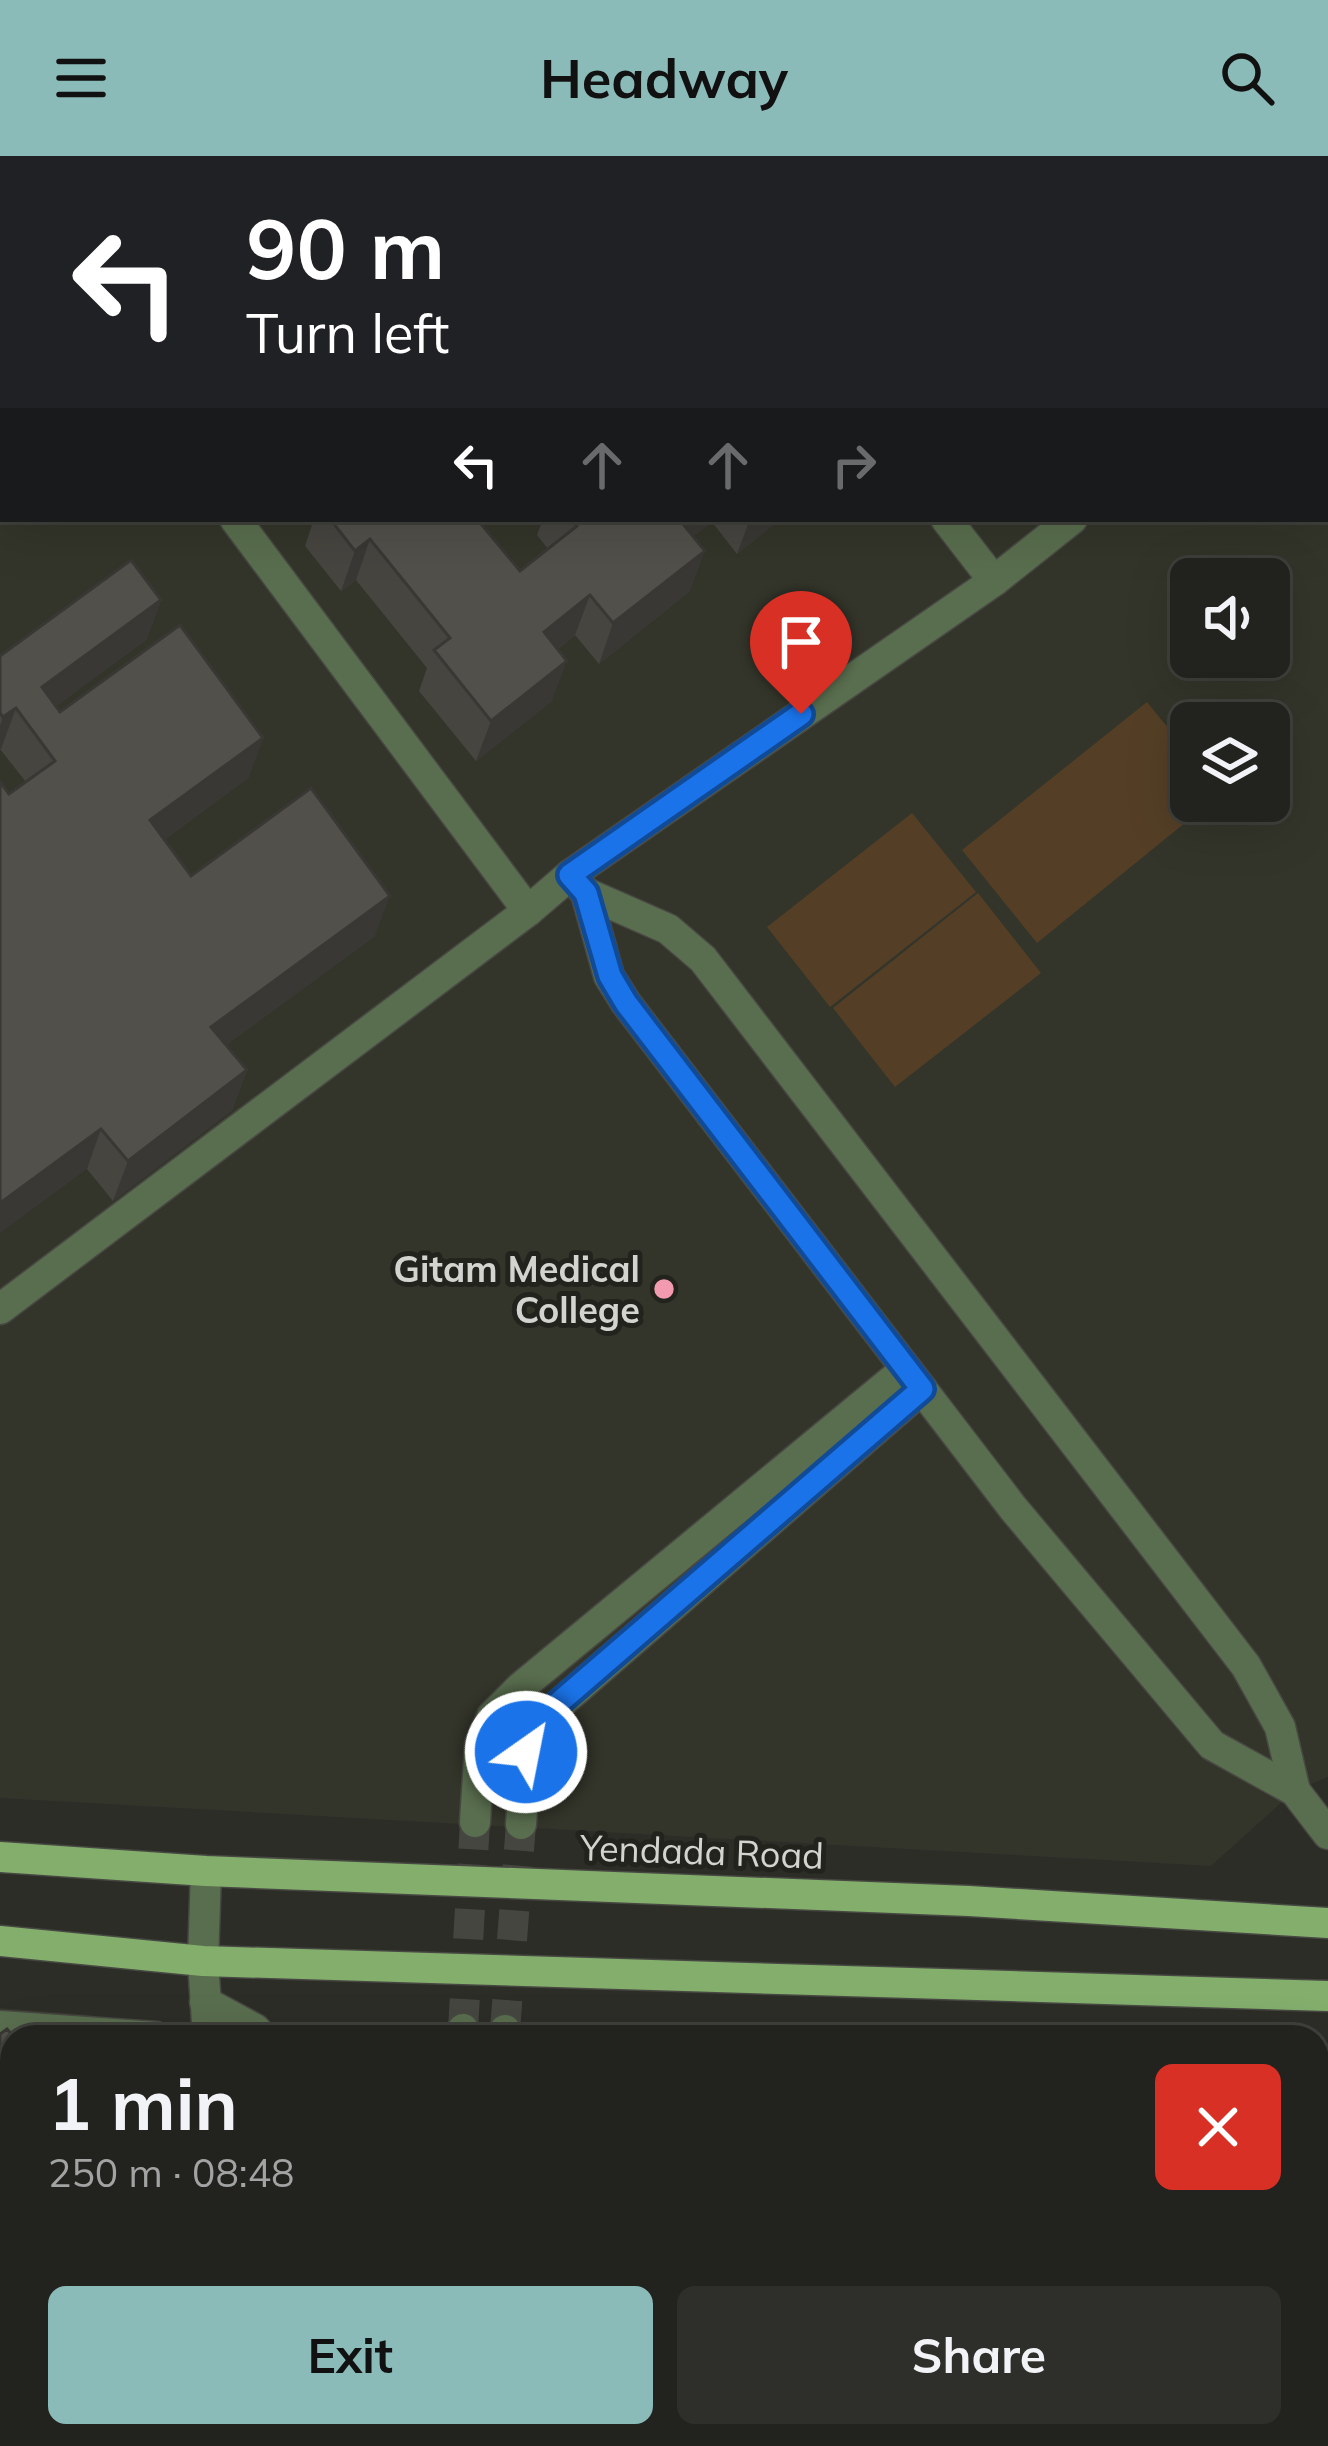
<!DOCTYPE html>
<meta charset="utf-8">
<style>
body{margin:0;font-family:Mulish,sans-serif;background:#2e2f2b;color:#f1f3f6;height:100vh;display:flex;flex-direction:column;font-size:45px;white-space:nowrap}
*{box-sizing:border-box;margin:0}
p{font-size:39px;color:#a2a4a4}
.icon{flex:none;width:66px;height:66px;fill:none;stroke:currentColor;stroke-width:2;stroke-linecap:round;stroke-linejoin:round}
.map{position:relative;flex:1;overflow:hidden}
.details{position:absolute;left:0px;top:1869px;width:1329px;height:423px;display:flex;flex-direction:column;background:#22221e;border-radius:36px 36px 0 0;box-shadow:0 12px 48px #0002,0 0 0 3px #3f3f3c}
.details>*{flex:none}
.top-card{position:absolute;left:0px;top:0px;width:1329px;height:366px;box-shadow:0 12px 48px #0002,0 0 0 3px #3f3f3c;background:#202124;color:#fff;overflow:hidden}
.fabs{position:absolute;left:1170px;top:402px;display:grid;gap:24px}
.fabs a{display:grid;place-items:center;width:120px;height:120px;border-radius:18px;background:#22221e;box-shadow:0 12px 48px #0002,0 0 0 3px #3f3f3c;font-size:60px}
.pin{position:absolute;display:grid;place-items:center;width:102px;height:102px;color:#fff;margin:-123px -51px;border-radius:50% 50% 50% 0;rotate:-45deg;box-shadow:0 0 12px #0007}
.pin .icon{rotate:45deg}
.me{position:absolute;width:132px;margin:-66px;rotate:33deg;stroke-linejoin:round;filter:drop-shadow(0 0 9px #0008)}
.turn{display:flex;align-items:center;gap:42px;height:252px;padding:0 48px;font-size:54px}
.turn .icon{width:156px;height:156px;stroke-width:2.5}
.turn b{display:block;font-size:84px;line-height:102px}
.lanes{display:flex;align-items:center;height:114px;padding:0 48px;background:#0003;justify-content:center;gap:60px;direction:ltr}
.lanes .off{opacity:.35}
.round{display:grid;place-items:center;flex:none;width:126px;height:126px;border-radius:18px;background:#2e2f2b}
.headline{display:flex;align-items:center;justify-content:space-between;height:204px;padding:0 48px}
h1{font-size:72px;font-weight:700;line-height:90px}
.button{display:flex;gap:24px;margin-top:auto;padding:24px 48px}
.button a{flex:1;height:138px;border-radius:18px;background:#8bbbb9;color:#111;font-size:48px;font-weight:700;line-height:138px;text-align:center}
.button a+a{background:#2e2f2b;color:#f1f3f6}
header{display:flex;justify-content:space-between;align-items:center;height:156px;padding:0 48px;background:#8bbbb9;color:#111;font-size:54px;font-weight:700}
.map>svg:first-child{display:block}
.built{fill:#33352a;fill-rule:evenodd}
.park{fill:#543f26}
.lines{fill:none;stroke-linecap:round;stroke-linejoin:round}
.minor-tunnel{stroke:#464641;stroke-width:30;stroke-dasharray:30 15;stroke-linecap:butt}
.minor-casing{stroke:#484843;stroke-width:33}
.major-casing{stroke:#484843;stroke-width:33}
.minor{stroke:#596e4e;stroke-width:30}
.major{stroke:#83ae6c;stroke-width:30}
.wall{fill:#474540}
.shaded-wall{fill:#393834}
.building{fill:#52504a;stroke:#393834;stroke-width:3}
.route-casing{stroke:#114b97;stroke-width:30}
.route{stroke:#1a73e8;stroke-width:21}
.poi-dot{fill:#f29ab0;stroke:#23231e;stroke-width:4.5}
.labels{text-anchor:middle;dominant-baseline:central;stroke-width:10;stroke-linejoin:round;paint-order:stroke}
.poi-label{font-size:36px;font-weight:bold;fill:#d3d4d0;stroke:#23231e;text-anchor:end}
.street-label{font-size:36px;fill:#d3d4d0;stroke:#23231e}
</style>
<header><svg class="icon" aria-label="menu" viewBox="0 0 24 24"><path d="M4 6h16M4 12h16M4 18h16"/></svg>Headway<svg class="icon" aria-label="search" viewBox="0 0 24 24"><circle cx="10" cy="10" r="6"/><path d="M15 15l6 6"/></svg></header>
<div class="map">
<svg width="1328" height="2290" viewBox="0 0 1328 2290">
<rect width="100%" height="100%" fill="#2d2d28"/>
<g class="built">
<path d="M0,0H1328V1621L1294,1635L1211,1710L0,1642ZM3,3H1326V363H3ZM1191,423H1269V501H1191ZM1191,567H1269V645H1191Z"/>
<path d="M0,1852L92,1859L119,1881H12V2280H1317V1926H1328V2290H0Z"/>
<path d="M338,1866L587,1881H316Z"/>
</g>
<g class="park">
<path d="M1147,546L1191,600V645H1212L1037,787L962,694Z"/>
<path d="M912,657L976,736L830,851L767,771Z"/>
<path d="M978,737L1041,817L895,931L833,852Z"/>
</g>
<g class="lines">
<g class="minor-tunnel">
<path d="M463,1873L475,1666"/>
<path d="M505,1874L521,1668"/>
</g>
<g class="minor-casing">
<g id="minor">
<path d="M662,0L664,3"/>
<path d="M1195,0L1197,3"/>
<path d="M381,3L385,0"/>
<path d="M1326,157L1328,159"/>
<path d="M0,300L3,297"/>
<path d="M235,363L528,755"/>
<path d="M946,363L994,425"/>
<path d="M570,719L586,737L609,820L626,847L1013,1352L1212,1589L1295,1635L1328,1678"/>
<path d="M586,737L668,773L703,803L1246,1510L1280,1571L1295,1635"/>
<path d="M0,1153L528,755L570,719L994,425L1072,363"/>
<path d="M475,1666L480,1588L492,1560L521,1531L906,1213"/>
<path d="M521,1668L526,1596L532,1572L922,1233"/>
<path d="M206,1715L203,1805L208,1881"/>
<path d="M205,1846L255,1873L262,1881"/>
<path d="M0,1870L156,1881"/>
<path d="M462,1881L463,1873"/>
<path d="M504,1881L505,1874"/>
<path d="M0,2265L12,2255"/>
<path d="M543,2280L552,2290"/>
<path d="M624,2280L633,2290"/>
<path d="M1043,2280L1049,2290"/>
</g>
</g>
<g class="major-casing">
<g id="major">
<path d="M0,1701L206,1715L969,1745L1328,1767"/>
<path d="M0,1785L203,1805L1328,1840"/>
</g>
</g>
<use href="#minor" class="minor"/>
<use href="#major" class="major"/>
</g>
<g class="wall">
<path d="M314,363H477L520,415L548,393L537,379L543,363H781L737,398L712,366L693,380L690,435L599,508L575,479L558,493L552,545L476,605L419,535L427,512L356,424L341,435L305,390Z"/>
<path d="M161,444L146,484L56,550L60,556L263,582L248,622L164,684L191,720L375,780L226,889L247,914L232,954L113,1045L87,1013L9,638L26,626L0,593V500Z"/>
</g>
<g class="shaded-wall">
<path d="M679,363H713L712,366L664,403Z"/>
<path d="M750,363H781L737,398Z"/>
<path d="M370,383L356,424L341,435L355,395Z"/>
<path d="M705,395L690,435L599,508L613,467Z"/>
<path d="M590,439L575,479L529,516L544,476Z"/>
<path d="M161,444L146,484L28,571L42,531Z"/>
<path d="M567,505L552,545L476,605L491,565Z"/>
<path d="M16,552L1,593H0V570L3,561Z"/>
<path d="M263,582L248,622L135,705L150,664Z"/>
<path d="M390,740L375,780L196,911L211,871Z"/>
<path d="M247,914L232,954L113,1045L128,1005Z"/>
<path d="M101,973L87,1013L0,1077V1047Z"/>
<path d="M12,2082V2110L0,2120V2089Z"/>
</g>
<g class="building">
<path d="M477,0H517L519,3H474Z"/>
<path d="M330,363H477L520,415L577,370L571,363H679L705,395L613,467L590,439L544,476L567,505L491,565L434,494L450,482L370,383L355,395Z"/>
<path d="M131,404L161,444L42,531L60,556L180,469L263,582L150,664L191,720L311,632L390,740L211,871L247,914L128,1005L101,973L0,1047V626L9,638L55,605L16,552L3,561L0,557V500Z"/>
<path d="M7,1873L14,1881H12V1936L9,1939L12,1942V2082L0,2089V1878Z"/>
<path d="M1328,2166V2290H1198L1208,2280H1317V2177Z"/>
</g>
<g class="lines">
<g class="route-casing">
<path id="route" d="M526,1596L532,1572L563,1543L922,1233L626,847L610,820L586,737L570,719L801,558"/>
</g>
<use href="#route" class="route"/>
</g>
<circle class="poi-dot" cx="664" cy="1133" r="12"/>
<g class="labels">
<g class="poi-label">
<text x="640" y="1112">Gitam Medical<tspan x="640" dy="41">College</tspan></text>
</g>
<g class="street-label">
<text transform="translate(702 1695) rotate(2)">Yendada Road</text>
</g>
</g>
</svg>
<div class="fabs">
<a><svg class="icon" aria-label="sound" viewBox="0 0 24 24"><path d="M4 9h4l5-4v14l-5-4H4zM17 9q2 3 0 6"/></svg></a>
<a><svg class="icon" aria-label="layers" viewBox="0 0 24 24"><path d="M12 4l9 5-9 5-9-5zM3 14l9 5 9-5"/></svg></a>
</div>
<div class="pin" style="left:801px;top:558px;background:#d93025"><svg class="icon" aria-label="arrive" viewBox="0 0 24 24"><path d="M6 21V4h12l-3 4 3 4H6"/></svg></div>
<svg class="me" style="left:526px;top:1596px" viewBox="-20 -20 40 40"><circle r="17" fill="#1a73e8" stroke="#fff" stroke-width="3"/><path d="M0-11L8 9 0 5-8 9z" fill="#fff"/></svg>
<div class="top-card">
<div class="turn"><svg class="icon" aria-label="left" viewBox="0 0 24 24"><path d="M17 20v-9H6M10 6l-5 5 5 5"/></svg><div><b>90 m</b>Turn left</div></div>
<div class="lanes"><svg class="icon" aria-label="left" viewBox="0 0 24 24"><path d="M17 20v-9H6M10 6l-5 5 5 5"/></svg><svg class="icon off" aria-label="ahead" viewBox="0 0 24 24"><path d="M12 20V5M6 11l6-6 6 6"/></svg><svg class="icon off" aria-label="ahead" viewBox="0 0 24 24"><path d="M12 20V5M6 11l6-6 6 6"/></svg><svg class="icon off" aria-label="right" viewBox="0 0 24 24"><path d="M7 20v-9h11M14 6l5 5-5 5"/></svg></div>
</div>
<section class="details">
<div class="headline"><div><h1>1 min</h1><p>250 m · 08:48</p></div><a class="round" style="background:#d93025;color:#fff"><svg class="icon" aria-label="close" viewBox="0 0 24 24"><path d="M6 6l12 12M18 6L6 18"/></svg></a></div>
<div class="button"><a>Exit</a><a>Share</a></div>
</section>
</div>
